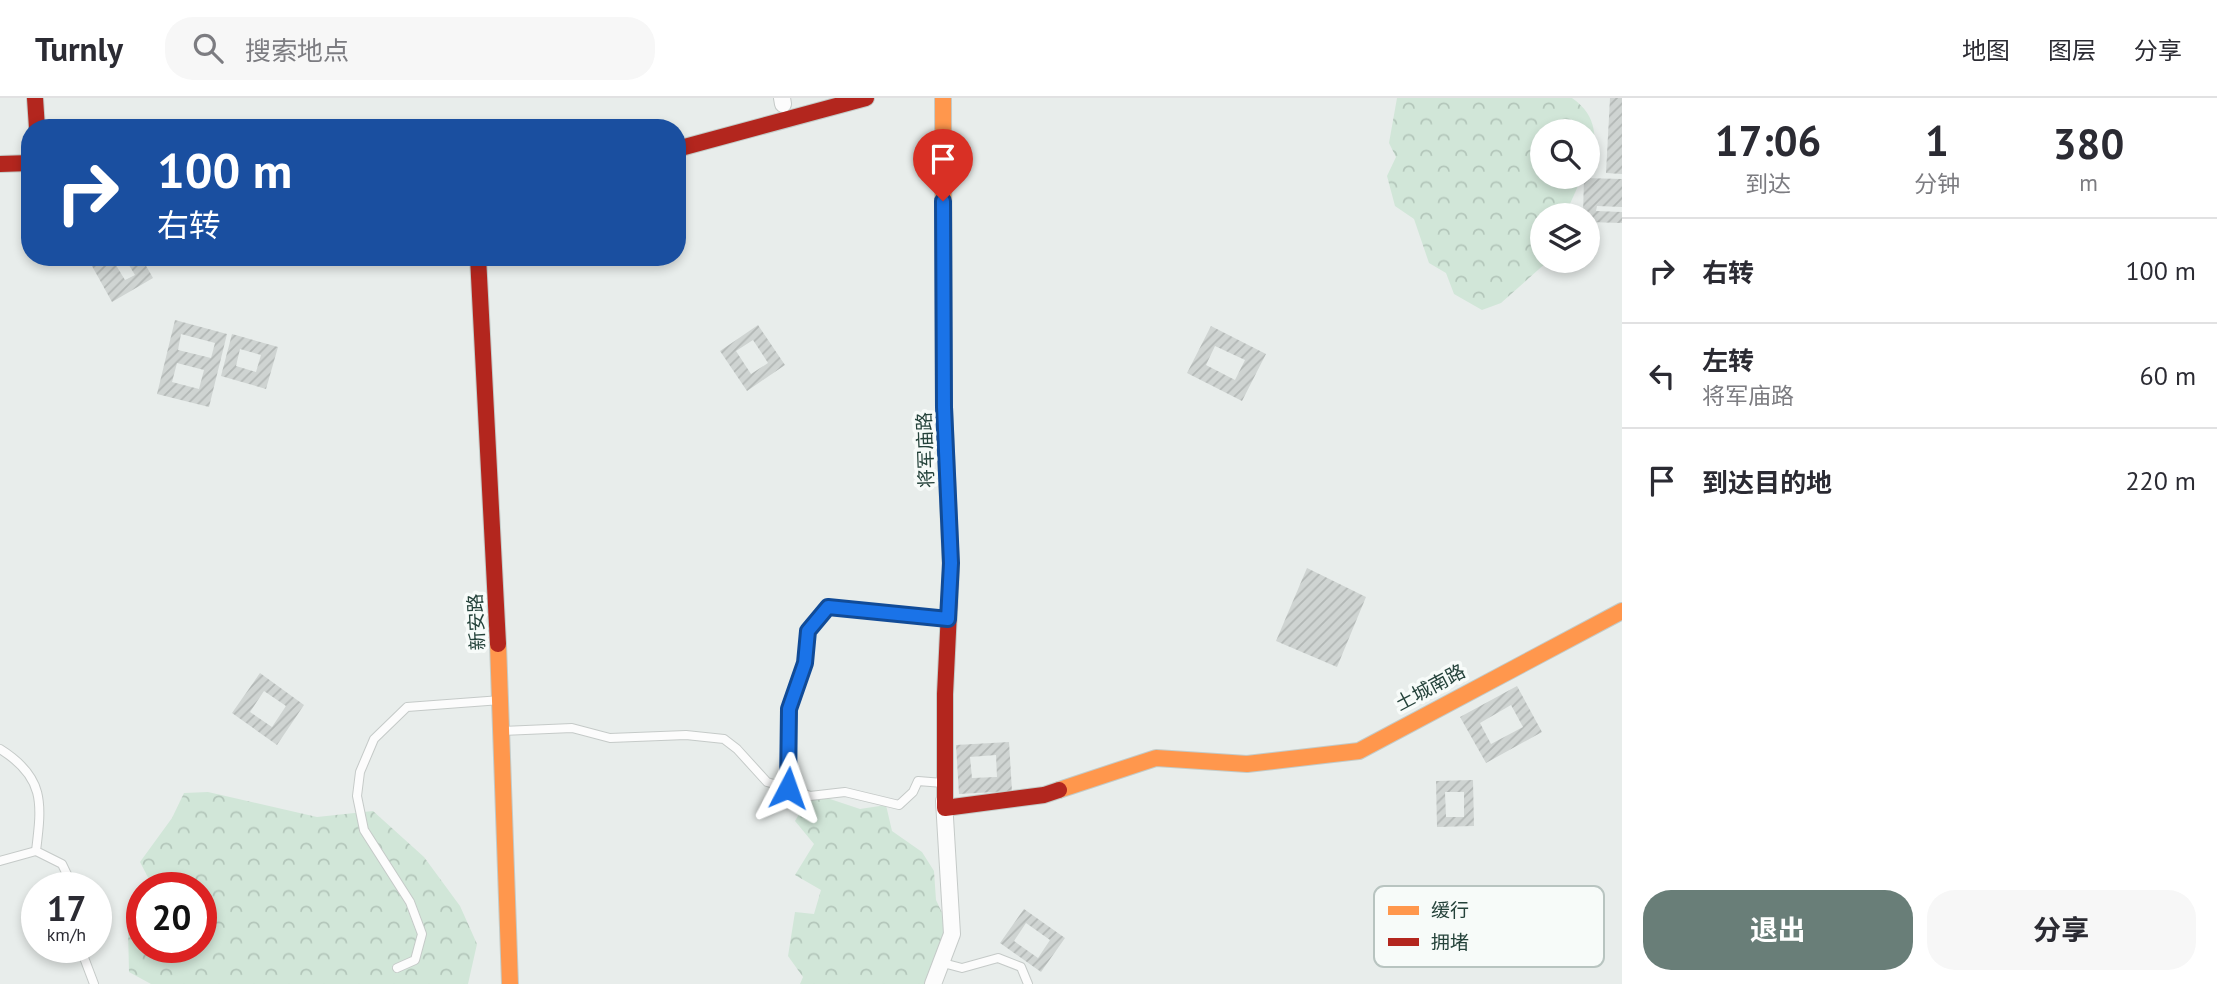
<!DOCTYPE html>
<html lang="zh">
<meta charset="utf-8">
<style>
body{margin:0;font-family:"PT Sans","Noto Sans SC",sans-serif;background:#f7f7f7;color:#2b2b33;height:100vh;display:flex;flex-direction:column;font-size:26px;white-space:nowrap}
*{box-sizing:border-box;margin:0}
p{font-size:23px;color:#7c7c81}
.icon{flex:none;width:38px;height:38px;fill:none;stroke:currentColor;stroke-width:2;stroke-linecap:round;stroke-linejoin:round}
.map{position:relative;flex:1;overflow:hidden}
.details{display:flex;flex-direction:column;background:#fff;width:595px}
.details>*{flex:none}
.guide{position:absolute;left:21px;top:21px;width:665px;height:147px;border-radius:28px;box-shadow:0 4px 10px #0003;background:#1a4fa0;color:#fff;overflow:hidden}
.buttons{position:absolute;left:1530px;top:21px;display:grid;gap:14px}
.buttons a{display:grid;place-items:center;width:70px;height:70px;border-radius:50%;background:#fff;box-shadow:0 4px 10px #0003;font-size:35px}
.speed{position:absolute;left:21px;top:774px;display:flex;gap:14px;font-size:35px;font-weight:700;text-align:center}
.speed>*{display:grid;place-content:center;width:91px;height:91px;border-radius:50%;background:#fff;box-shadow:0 4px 10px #0003;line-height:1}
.speed small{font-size:18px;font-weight:400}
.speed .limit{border:10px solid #d22;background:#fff;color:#111}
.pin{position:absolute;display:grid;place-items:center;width:60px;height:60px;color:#fff;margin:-72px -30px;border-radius:50% 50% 50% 0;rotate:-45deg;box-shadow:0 0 7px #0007}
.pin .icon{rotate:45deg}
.me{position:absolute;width:77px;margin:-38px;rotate:4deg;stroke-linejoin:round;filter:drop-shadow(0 0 5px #0008)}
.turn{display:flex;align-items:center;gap:24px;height:147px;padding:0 21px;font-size:32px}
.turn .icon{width:91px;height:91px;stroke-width:2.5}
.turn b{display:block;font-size:49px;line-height:60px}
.eta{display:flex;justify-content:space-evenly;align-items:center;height:119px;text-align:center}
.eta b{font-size:42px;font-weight:700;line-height:49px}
.primary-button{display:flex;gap:14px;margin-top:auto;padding:14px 21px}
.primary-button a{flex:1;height:80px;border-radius:28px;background:#697e78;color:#fff;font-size:28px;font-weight:700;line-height:80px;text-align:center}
.primary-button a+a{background:#f7f7f7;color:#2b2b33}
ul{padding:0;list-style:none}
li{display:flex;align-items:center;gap:21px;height:105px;padding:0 21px;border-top:2px solid #e1e1e2}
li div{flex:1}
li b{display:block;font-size:26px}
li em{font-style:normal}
header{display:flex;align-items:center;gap:42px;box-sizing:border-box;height:98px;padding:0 35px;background:#fff;border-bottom:2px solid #e1e1e2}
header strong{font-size:33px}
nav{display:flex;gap:38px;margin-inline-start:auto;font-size:24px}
.search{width:490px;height:63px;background:#f7f7f7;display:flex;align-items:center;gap:18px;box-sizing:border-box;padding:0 24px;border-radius:28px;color:#7c7c81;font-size:26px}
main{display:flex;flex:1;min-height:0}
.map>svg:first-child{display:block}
.forest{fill:url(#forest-crowns)}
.building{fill:url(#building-hatch);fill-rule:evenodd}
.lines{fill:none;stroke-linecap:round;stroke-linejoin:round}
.lane-casing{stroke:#c5cac8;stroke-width:10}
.street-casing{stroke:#c5cac8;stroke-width:18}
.slow-casing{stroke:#c3cbc8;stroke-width:18}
.jam-casing{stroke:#c3cbc8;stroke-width:18}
.lane{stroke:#fcfcfc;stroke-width:8}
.street{stroke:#fcfcfc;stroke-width:16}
.slow{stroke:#ff974d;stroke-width:16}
.jam{stroke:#b3261e;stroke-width:16}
.route-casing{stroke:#114b97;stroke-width:18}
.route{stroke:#1a73e8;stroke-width:12}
.labels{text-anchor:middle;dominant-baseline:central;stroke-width:7;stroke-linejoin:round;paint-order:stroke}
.street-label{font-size:19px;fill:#24423a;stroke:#f7fbf9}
.key{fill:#f7fbf9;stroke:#b8c4c0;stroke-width:2}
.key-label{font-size:19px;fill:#24423a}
</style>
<header>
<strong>Turnly</strong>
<div class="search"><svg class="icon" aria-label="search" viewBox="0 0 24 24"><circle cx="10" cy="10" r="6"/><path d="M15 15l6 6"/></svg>搜索地点</div>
<nav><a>地图</a><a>图层</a><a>分享</a></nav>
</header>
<main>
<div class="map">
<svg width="1622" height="886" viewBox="0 0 1622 886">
<defs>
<pattern id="forest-crowns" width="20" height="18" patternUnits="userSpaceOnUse" patternTransform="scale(1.75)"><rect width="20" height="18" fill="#d1e6d8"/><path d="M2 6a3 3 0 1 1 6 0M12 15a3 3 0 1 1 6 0" fill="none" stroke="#b3c6ba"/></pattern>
<pattern id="building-hatch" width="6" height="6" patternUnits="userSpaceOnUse" patternTransform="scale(1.75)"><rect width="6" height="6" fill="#cfd4d2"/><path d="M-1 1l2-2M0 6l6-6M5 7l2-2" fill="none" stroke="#b2b7b5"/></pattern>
</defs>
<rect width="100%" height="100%" fill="#e8edeb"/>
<g class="forest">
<path d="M1397,0H1572C1599,19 1594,38 1596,69L1587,75V33H1542V79H1582L1565,117H1542V163H1548L1501,205L1482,212L1454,196L1446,175L1429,165L1414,121L1395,108L1387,78L1396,59L1389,45Z"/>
<path d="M208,694L317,719L373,713L424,759L460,808L477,846L468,886H151L129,874L128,831L142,825V849H201V789H153L140,764L172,720L184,695Z"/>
<path d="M812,695L860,711L886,707L892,733L922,754L934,773L936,802L952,836L933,886H800L803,879L788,858L795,814L814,816L821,792L795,777L814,746L795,723Z"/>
</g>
<g class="building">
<path d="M1610,0H1622V76L1606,75Z"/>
<path d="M1584,80L1622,81V109L1597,108L1596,113L1622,114V125L1587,124V117H1583Z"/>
<path d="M87,159H111L125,182L135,177L124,159H141L153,180L112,204Z"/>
<path d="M175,222L227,236L209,309L157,296ZM181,236L215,245L211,260L178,252ZM177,265L204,272L199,291L172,284Z"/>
<path d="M758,227L785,267L747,293L720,253ZM753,242L768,265L751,276L736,253Z"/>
<path d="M1211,228L1266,256L1242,303L1187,275ZM1215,248L1245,262L1235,282L1206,267Z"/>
<path d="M232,236L278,249L266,291L221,278ZM240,251L261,257L256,274L236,268Z"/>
<path d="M1307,470L1366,499L1337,569L1276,543Z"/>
<path d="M260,575L304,607L277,647L232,615ZM264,593L286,608L272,629L250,614Z"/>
<path d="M1517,588L1542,634L1486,665L1460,619ZM1511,607L1523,629L1491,646L1480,625Z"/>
<path d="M1009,644L1012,693L959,696L956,647ZM996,657L997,679L972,680L970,659Z"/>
<path d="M1473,682L1474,728L1437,729L1436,683ZM1445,694H1464V719H1446Z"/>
<path d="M1024,811L1065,840L1041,874L1000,845ZM1026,825L1050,842L1038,860L1014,843Z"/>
</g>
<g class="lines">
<g class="lane-casing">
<g id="lane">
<path d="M503,633L572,630L610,640L686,637L724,641L737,651L767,684L788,690"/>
<path d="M0,651C45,679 42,705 36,753L62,766L73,789"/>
<path d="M943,685L918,683L913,694L899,707L845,694L810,698L788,690L789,611L805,565L808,533L828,509L948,521"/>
<path d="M0,763L36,753"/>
<path d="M80,849L94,886"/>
<path d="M943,865L962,870L998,860L1021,869L1028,886"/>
<path d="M397,870L415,862L422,836L410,804L364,732L357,698L360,674L374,641L407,609L501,602"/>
</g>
</g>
<g class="street-casing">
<g id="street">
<path d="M782,0L783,6"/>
<path d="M933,886L952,836L944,703"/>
</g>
</g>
<g class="slow-casing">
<g id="slow">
<path d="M943,0L944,309L951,472"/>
<path d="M498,546L510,886"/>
<path d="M1059,692L1156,660L1247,666L1359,653L1622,513"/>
</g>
</g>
<g class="jam-casing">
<g id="jam">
<path d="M35,0L37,30"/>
<path d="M677,51L866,0"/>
<path d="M0,66L30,65"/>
<path d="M478,159L498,546"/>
<path d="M951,472L945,596V710L1044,697L1059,692"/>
</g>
</g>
<use href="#lane" class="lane"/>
<use href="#street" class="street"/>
<use href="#slow" class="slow"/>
<use href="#jam" class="jam"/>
</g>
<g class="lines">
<g class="route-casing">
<path id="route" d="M788,690L789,611L805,565L808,533L828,509L948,521L951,465L944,309L943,103"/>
</g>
<use href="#route" class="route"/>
</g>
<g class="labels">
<g class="street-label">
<text transform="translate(925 352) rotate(-92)">将军庙路</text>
<text transform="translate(476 524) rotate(-93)">新安路</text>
<text transform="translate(1430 589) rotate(-28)">土城南路</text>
</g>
</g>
<rect x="1374" y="788" width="230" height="81" rx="10" class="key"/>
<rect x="1388" y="808" width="31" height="9" fill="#ff974d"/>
<rect x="1388" y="840" width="31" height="8" fill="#b3261e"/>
<g class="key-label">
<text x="1431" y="819">缓行</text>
<text x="1431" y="851">拥堵</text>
</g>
</svg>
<div class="buttons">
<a><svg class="icon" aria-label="search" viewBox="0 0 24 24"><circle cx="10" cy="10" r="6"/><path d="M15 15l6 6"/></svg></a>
<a><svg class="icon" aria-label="layers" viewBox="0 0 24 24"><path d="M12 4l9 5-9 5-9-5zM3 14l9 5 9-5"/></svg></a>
</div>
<div class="speed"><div>17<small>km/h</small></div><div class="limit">20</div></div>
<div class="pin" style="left:943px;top:103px;background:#d93025"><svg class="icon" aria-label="arrive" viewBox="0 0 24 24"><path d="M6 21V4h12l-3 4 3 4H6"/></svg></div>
<svg class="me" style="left:788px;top:690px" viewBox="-20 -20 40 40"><path d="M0-17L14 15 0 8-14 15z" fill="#1a73e8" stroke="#fff" stroke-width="4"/></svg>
<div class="guide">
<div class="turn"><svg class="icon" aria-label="right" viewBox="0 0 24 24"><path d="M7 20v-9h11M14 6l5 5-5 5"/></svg><div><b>100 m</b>右转</div></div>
</div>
</div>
<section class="details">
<div class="eta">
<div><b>17:06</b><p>到达</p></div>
<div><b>1</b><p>分钟</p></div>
<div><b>380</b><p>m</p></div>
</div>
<ul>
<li><svg class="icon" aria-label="right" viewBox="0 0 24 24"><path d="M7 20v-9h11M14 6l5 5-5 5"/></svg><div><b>右转</b></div><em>100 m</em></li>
<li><svg class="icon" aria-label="left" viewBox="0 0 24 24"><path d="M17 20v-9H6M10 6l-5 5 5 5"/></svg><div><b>左转</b><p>将军庙路</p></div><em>60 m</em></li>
<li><svg class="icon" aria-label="arrive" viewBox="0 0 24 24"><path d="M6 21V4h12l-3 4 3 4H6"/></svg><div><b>到达目的地</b></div><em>220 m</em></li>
</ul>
<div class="primary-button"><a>退出</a><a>分享</a></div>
</section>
</main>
